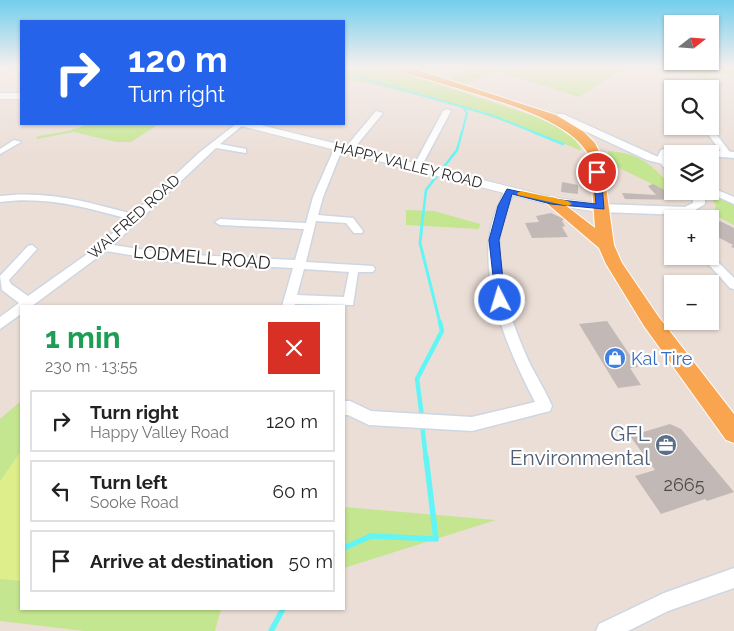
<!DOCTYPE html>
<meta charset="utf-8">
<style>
body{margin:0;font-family:Raleway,sans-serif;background:#f6f6f6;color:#222;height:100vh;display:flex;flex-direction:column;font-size:19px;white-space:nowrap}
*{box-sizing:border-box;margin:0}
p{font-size:16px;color:#767676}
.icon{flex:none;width:28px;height:28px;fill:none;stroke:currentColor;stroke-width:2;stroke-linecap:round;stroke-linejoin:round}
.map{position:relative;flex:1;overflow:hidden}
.sheet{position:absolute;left:20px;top:305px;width:325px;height:305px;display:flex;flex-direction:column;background:#fff;border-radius:0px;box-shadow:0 1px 4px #0004}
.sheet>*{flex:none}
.guide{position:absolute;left:20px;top:20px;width:325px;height:105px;border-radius:0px;box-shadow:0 1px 4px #0004;background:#2563eb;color:#fff;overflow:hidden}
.needle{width:32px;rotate:73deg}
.tools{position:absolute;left:664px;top:15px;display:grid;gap:10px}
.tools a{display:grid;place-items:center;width:55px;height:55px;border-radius:0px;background:#fff;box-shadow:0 1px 4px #0004;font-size:25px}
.pin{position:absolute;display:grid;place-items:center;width:42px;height:42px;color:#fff;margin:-21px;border:2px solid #fff;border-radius:50%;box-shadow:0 1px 5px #0007}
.me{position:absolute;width:55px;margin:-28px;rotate:355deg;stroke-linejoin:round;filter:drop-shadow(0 0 4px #0008)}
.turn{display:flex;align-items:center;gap:18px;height:105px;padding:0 25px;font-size:22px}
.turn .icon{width:65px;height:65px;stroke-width:2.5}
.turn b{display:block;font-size:35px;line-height:42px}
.round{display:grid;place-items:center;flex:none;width:52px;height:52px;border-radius:0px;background:#f6f6f6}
.headline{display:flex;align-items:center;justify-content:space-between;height:85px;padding:0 25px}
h1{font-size:30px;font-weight:700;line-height:38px;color:#1e9e55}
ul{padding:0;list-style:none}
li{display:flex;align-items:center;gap:15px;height:62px;margin:0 10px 8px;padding:0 15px;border:2px solid #e0e0e0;border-radius:0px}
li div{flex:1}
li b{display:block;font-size:19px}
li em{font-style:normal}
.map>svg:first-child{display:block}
.green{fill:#c4e690}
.pitch{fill:#deee8a}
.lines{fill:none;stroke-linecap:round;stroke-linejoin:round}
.stream-far4{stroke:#62f5f5;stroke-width:2}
.stream-far3{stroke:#62f5f5;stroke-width:2.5}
.stream-far2{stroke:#62f5f5;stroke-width:3}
.stream-far1{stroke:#62f5f5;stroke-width:4.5}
.stream{stroke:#62f5f5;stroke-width:5.5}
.building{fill:#c2b8b5}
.minor-casing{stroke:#cdd6e2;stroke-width:3}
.tertiary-casing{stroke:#cdd6e2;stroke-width:3}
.secondary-casing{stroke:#cdd6e2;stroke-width:2}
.primary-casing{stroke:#fff;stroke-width:2}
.minor{fill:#fff;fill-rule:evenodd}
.tertiary{fill:#fff;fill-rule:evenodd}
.secondary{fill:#fff;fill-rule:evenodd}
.primary{fill:#f9a54f;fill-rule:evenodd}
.route{fill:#2563eb;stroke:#184099}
.slow{fill:#f59e0b}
.labels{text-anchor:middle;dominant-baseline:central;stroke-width:4.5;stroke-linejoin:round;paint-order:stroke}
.far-street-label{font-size:15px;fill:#272727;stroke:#fff}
.street-label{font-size:18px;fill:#272727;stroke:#fff}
.shop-label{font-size:18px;fill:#366cbe;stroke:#fff;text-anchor:start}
.near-number-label{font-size:18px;fill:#4e4b4a}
.near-service-label{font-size:21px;fill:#4e5e75;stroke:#fff;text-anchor:end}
</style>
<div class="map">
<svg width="734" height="631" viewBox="0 0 734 631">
<rect width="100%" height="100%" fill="#ebded7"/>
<g class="green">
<path d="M344,67H373L398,71L540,118L569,129L582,151C505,119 426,94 344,79Z"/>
<path d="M476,67H625L579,97L495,70L466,84L450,79Z"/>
<path d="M660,67H734V76L715,71L707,79Z"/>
<path d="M86,124H159L131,142H116L74,132L37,139L36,137C50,133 75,132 86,124Z"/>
<path d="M608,151C640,153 650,164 672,186V191H678L685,200L609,163Z"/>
<path d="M709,195L721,196L734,202V225L713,214L716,205Z"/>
<path d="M406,210L434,211L480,224L479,229L406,225Z"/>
<path d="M21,401V609H221L215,631H84L0,621V419Z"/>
<path d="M344,507L496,520L344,568Z"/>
</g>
<path class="pitch" d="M21,451V581L0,579V481Z"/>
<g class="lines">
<g class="stream-far4">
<path d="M344,73L491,115L536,133"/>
<path d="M462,133L467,113L463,107"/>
</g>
<g class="stream-far3">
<path d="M533,132L563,144"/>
<path d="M423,216L426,190L457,150L462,132"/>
</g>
<path class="stream-far2" d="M423,215L420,243L440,323"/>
<g class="stream-far1">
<path d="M422,417L417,379L442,331L440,322"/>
<path d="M422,424L426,459"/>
</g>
<g class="stream">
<path d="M344,548L371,536L436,539L426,457"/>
<path d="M271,631L283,609"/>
</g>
</g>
<g class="building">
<path d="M562,182L578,185V194L561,192Z"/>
<path d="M653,184L684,200L625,199L622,193L656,195L648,186Z"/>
<path d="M551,213L564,219L562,221L565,226L562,227L568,237L532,238L525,223L539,222L536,216Z"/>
<path d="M720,221L734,228V248L731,247L733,245L710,233V225Z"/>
<path d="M607,321L638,367L630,368L641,385L618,388L579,324Z"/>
<path d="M670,424L681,429L734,492L707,501L705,499L661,514L635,476L655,470L630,436Z"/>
</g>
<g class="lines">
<g class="minor-casing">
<g id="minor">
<path d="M2,67H9L0,73Z"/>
<path d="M447,109L451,111L421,167L414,169L413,167L443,111Z"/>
<path d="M376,111L383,113L351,152H345V148Z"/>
<path d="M557,114H563L667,161L663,164L647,160L557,118Z"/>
<path d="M236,124H244L220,144L246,149V153L216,148L113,245L172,254L295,260L304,229L220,225L215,222L220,219L306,223L313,197L335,147L342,145L343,147L323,197L318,215L353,218L363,231L362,233H354L346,223L316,221L306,262L373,266L375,269L373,272H358L353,305L295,304L294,306H282L293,268L172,262L106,251L32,306H21V314L0,329V317L19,303L2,290L0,276L28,246L32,245L37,249L9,280L11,284L28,296L100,245L128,219C85,207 45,196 0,202V196C47,190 88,202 133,214L200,152ZM304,269L349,272L344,297L297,295Z"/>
<path d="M705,127H711L732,155L731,157H725L704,129Z"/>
<path d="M14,140L21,142L0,154V149Z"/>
<path d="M510,187L515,190C509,203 503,216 501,229C493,272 513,328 531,366C538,379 546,392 552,406L550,411L472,431L369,425L348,415H344V401H350L371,411L472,417L535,402C510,354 481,289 490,233C492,218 499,204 505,190Z"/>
<path d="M710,187L734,197V204L707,192L710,191Z"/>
<path d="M670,208L673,209L681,219H672V221L665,211Z"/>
<path d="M710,254L734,278V289L730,288L701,256H710Z"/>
<path d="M734,568V588L668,611L628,631H596L599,624L664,593Z"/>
</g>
</g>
<g class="tertiary-casing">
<g id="tertiary">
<path d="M671,147L734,152V158L710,156V154L672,153L667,158L672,165V174L668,173L657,158L661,150Z"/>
<path d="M689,191H700L705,197V204L687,215L600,212L594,208L600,204L685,207L693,203V197Z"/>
</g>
</g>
<g class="secondary-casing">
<g id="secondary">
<rect x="0" y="93" width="21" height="6"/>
<path d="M240,124H257L551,197L600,204L607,208L600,212L551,205L241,126Z"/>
</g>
</g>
<g class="primary-casing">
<path id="primary" d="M394,67H408L556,115L584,132L595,143L602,158L614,245L622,263L658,316L734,414V443L726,440L644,326L606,264L599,248L544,201L551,197L556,198L595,228L590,158C573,116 472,94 430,80C420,77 403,74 394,67Z"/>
</g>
<use href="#minor" class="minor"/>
<use href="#tertiary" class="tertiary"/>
<use href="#secondary" class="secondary"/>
<use href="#primary" class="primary"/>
</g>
<linearGradient id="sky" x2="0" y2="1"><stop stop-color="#72ceed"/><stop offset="0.43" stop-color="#f6f0ed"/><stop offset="1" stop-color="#f6f0ed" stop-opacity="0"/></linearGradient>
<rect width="734" height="155" fill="url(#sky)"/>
<path class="route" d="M597,169L601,172L604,209L551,204L512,194L499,240L505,300L503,303H496L489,240L498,206L507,189L552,199L596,204L593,172Z"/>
<path class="slow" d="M521,191L568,201L572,204L568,206L518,195L517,193Z"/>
<defs>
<g id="shop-disc" transform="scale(1.125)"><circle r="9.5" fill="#3f7fe0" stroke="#fff"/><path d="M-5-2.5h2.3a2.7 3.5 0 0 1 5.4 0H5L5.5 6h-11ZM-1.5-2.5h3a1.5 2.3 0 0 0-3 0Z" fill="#fff"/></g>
<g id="office-disc" transform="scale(1.125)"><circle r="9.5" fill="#5c6f8a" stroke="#fff"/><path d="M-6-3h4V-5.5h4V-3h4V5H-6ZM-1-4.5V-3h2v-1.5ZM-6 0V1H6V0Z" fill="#fff"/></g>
</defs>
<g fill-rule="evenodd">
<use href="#shop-disc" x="615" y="358"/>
<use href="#office-disc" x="666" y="445"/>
</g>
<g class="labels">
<g class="far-street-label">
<text transform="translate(408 165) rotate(14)">HAPPY VALLEY ROAD</text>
<text transform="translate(134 217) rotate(-42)">WALFRED ROAD</text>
</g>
<g class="street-label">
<text transform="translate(202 257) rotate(5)">LODMELL ROAD</text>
</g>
<g class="shop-label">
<text x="631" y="358">Kal Tire</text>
</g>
<g class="near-number-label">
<text x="684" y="484">2665</text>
</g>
<g class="near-service-label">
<text x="650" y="433">GFL<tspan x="650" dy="24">Environmental</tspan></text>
</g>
</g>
</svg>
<div class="tools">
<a><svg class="needle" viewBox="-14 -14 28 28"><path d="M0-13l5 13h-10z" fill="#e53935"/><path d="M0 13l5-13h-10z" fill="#767676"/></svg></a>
<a><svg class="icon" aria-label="search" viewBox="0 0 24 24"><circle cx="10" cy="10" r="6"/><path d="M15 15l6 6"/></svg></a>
<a><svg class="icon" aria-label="layers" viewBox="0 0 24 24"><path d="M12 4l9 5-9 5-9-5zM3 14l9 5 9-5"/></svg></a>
<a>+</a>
<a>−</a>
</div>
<div class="pin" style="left:597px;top:172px;background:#d93025"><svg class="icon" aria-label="arrive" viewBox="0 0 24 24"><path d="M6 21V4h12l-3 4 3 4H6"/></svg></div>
<svg class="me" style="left:500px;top:300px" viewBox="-20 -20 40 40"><circle r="17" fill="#2563eb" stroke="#fff" stroke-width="3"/><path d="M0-11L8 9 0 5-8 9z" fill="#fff"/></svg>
<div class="guide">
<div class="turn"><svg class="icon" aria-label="right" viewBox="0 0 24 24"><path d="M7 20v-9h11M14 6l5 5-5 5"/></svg><div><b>120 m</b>Turn right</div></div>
</div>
<section class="sheet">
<div class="headline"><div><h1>1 min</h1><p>230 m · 13:55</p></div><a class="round" style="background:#d93025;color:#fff"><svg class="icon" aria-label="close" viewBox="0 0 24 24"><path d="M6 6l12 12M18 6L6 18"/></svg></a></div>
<ul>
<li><svg class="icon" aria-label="right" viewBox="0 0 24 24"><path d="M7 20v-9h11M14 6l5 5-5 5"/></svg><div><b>Turn right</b><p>Happy Valley Road</p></div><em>120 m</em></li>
<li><svg class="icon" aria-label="left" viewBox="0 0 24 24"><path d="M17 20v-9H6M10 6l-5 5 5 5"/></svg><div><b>Turn left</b><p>Sooke Road</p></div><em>60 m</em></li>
<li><svg class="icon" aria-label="arrive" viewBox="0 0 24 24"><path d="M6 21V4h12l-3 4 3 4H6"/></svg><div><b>Arrive at destination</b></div><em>50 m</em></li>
</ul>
</section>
</div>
